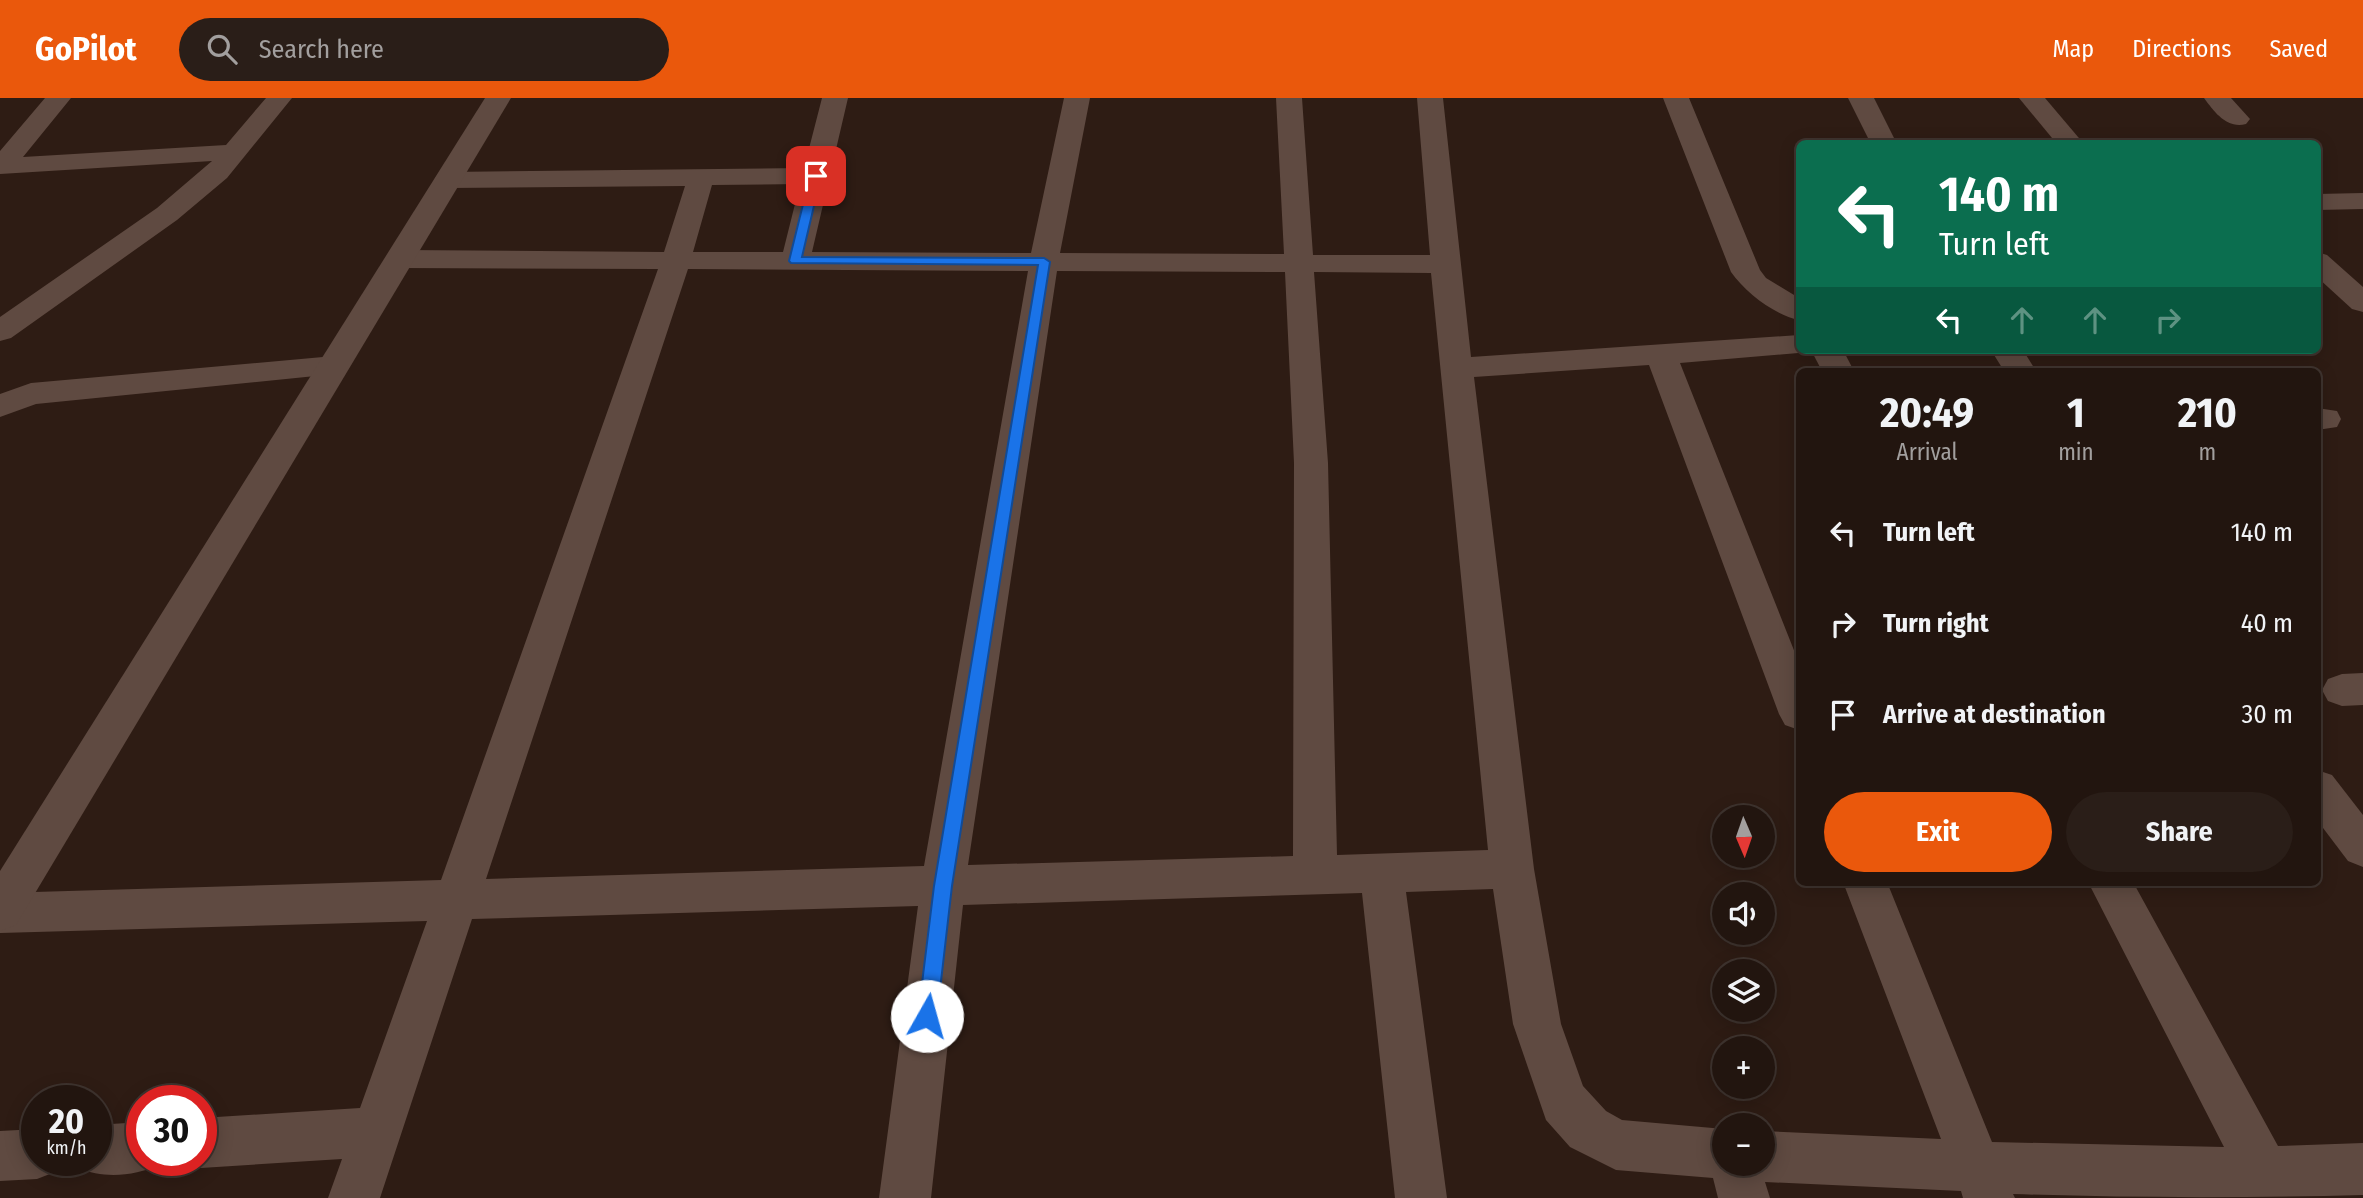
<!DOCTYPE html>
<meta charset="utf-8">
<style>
body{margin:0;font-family:"Fira Sans Condensed",sans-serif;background:#2a1e18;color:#f1f3f6;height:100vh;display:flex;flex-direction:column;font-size:26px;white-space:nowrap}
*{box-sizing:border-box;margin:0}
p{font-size:23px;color:#a29f9e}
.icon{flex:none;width:38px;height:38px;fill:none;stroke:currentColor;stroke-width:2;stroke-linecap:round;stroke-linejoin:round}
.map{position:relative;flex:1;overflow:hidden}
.details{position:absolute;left:1796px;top:270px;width:525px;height:518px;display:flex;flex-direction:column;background:#22150f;border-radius:10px;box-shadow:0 4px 18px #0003,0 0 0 2px #3f342f}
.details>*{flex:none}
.top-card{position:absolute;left:1796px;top:42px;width:525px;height:214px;border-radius:10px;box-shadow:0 4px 18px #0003,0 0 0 2px #3f342f;background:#0b6e4f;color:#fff;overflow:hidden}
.needle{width:46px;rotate:178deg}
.fabs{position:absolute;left:1712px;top:707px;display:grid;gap:14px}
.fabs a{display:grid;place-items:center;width:63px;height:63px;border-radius:50%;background:#22150f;box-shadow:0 4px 18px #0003,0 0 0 2px #3f342f;font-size:35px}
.speed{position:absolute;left:21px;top:987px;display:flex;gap:14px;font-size:35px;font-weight:700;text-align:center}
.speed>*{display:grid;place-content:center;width:91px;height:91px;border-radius:50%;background:#22150f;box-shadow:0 4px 18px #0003,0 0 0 2px #3f342f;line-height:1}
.speed small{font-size:18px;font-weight:400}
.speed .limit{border:10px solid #d22;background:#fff;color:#111}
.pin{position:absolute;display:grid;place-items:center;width:60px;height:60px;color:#fff;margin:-30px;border-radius:14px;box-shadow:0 4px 10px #0006}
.me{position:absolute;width:77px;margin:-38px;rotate:7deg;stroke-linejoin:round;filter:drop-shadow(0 0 5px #0008)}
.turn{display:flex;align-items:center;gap:24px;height:147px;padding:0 28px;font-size:32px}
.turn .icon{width:91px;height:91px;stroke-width:2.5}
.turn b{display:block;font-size:49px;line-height:60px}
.lanes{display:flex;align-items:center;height:66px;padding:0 28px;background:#0003;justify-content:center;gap:35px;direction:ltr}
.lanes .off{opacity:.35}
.eta{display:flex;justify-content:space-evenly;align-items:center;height:119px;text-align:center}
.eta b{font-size:42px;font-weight:700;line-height:49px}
.action{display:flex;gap:14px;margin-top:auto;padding:14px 28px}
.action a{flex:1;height:80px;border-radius:42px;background:#ea580c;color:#fff;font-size:28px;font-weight:700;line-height:80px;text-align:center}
.action a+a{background:#2a1e18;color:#f1f3f6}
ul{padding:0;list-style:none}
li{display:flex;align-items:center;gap:21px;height:91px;padding:0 28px}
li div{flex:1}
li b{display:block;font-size:26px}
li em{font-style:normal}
header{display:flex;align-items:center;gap:42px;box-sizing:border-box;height:98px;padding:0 35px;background:#ea580c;color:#fff}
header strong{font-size:33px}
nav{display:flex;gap:38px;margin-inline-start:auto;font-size:24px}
.search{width:490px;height:63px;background:#2a1e18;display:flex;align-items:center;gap:18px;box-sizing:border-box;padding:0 24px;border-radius:38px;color:#a29f9e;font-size:26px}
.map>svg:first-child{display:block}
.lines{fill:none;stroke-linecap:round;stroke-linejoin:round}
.minor{fill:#5f4a41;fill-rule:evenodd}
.tertiary{fill:#5f4a41;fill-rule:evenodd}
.route{fill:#1a73e8;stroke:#114b97;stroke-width:2}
</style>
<header>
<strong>GoPilot</strong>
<div class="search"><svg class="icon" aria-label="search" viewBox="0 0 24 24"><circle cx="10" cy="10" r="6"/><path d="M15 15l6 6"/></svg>Search here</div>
<nav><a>Map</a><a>Directions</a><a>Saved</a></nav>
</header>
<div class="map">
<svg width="2363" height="1100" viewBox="0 0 2363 1100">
<rect width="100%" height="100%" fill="#2e1c14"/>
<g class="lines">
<g class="minor">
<path d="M45,0H71L23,59L226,47L266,0H292L227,80L177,122L11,240L0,243V219L157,110L212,63L0,76V53Z"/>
<path d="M822,0H848L812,154L1031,155L1064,0H1090L1060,155L1284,156L1276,0H1302L1313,157H1430L1417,0H1443L1471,259L1799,237V252H1811L1810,254L1680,265L1799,565V632L1785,627L1779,616L1649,267L1474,279L1534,771L1561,926L1583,988L1606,1013L1622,1022L1724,1031V1066H1762V1033L1941,1041L1843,784H1887L1992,1044L2224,1049L2088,784H2133L2278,1048L2363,1045V1097C2247,1100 2130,1100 2013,1096L2015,1100H1963L1961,1093L1765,1084L1770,1100H1718L1713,1080L1616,1072L1570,1049L1546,1022L1513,926L1493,791L1406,794L1447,1100H1395L1362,795L963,807L931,1100H879L918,808L472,821L380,1100H328L342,1061L201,1070L183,1063L201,1062V1020L360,1010L427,823L0,835V795L441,782L658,171L400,170L390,167L385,161L390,155L400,152L664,154L685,88L448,90L438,88L434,82L438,76L448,74L804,70ZM800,86L783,154H693L712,87ZM688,171L1028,173L924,768L486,781ZM1057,173L1285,174L1294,365L1293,758L968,767ZM1314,174L1431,175L1488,752L1337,757L1328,365Z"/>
<path d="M1663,0H1689L1760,172L1766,180L1799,200V222C1773,216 1746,195 1731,174Z"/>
<path d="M1848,0H1874L1897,46H1871Z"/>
<path d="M2019,0H2045L2084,46H2057Z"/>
<path d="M2204,0H2231L2250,21L2246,26C2227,31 2215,15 2204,0Z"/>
<path d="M2363,95V111L2317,112V96Z"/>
<path d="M2317,154L2327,157L2363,189V214L2352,211L2317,179Z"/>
<path d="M1811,252H1843L1854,273H1822Z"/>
<path d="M1991,252H2023L2036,273H2004Z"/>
<path d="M334,258L345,261L350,268L345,275L36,306L0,319V296L31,285Z"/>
<path d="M2317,310L2337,313L2341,321L2337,329L2317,332Z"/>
<path d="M2363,575V607L2342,608L2328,603L2322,592L2328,581L2342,576Z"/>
<path d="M2317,672L2332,677L2363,717V769L2348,763L2317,722Z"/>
<path d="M142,1024V1062H162L160,1067C134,1078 104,1081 78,1070L75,1062H96V1027Z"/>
<path d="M37,1031V1062H60L55,1074L37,1081L0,1083V1033Z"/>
</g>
<path class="tertiary" d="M485,0H511L16,827L0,833V773Z"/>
</g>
<path class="route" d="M816,75L821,78L802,159L1044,160L1050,164L952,788L937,918L934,925L927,927L920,925L918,918L934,788L1038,167L791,165L789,163L810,78Z"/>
</svg>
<div class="fabs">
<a><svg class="needle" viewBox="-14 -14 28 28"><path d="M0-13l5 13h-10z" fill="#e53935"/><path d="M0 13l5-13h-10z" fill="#a29f9e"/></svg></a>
<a><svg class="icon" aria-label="sound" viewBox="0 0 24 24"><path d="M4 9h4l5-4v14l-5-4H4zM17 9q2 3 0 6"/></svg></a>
<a><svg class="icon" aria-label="layers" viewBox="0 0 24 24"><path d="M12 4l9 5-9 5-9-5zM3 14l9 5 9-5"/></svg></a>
<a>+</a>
<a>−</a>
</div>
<div class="speed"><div>20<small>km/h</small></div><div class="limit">30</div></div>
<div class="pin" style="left:816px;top:78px;background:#d93025"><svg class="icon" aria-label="arrive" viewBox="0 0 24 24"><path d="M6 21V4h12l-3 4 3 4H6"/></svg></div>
<svg class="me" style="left:927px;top:918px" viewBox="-20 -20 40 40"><circle r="19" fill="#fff"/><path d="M0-13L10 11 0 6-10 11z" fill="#1a73e8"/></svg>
<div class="top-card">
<div class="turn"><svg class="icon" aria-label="left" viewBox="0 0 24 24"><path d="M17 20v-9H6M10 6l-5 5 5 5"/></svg><div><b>140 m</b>Turn left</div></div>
<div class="lanes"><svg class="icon" aria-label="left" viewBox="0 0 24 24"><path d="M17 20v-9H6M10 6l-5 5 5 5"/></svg><svg class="icon off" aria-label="ahead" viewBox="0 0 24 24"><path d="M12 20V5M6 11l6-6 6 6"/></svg><svg class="icon off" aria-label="ahead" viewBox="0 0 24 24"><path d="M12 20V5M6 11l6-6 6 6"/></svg><svg class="icon off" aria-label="right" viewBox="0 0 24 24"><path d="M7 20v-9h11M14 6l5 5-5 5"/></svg></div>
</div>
<section class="details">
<div class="eta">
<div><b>20:49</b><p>Arrival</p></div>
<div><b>1</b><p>min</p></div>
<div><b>210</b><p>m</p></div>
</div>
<ul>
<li><svg class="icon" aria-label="left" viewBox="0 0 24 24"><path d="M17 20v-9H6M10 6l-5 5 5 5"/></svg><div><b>Turn left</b></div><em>140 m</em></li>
<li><svg class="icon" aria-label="right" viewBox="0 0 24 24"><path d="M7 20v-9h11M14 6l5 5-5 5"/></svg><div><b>Turn right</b></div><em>40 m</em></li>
<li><svg class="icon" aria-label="arrive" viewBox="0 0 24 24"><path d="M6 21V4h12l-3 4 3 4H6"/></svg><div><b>Arrive at destination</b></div><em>30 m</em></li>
</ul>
<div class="action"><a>Exit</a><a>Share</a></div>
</section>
</div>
